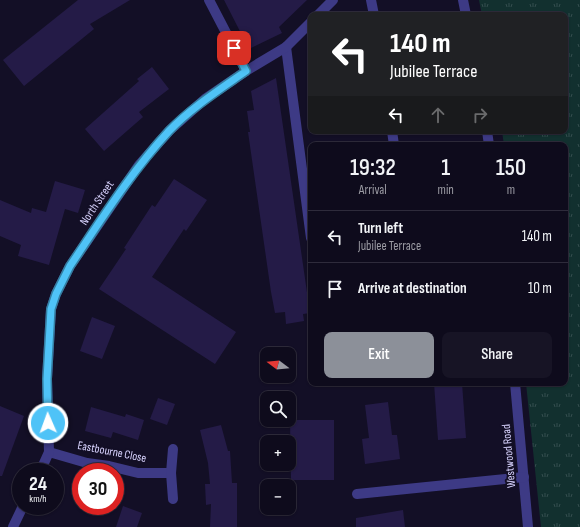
<!DOCTYPE html>
<meta charset="utf-8">
<style>
body{margin:0;font-family:"Sofia Sans Condensed",sans-serif;background:#171425;color:#f1f3f6;height:100vh;display:flex;flex-direction:column;font-size:15px;white-space:nowrap}
*{box-sizing:border-box;margin:0}
p{font-size:13px;color:#9b9ba3}
.icon{flex:none;width:22px;height:22px;fill:none;stroke:currentColor;stroke-width:2;stroke-linecap:round;stroke-linejoin:round}
.map{position:relative;flex:1;overflow:hidden}
.panel{position:absolute;left:308px;top:142px;width:260px;height:244px;display:flex;flex-direction:column;background:#0e0b1c;border-radius:8px;box-shadow:0 1px 3px #0004,0 0 0 1px #2e2b3b}
.panel>*{flex:none}
.top-card{position:absolute;left:308px;top:12px;width:260px;height:122px;border-radius:8px;box-shadow:0 1px 3px #0004,0 0 0 1px #2e2b3b;background:#202124;color:#fff;overflow:hidden}
.needle{width:26px;rotate:286deg}
.buttons{position:absolute;left:260px;top:347px;display:grid;gap:8px}
.buttons a{display:grid;place-items:center;width:36px;height:36px;border-radius:8px;background:#0e0b1c;box-shadow:0 1px 3px #0004,0 0 0 1px #2e2b3b;font-size:20px}
.speed{position:absolute;left:12px;top:463px;display:flex;gap:8px;font-size:20px;font-weight:700;text-align:center}
.speed>*{display:grid;place-content:center;width:52px;height:52px;border-radius:50%;background:#0e0b1c;box-shadow:0 1px 3px #0004,0 0 0 1px #2e2b3b;line-height:1}
.speed small{font-size:10px;font-weight:400}
.speed .limit{border:6px solid #d22;background:#fff;color:#111}
.pin{position:absolute;display:grid;place-items:center;width:34px;height:34px;color:#fff;margin:-17px;border-radius:8px;box-shadow:0 2px 6px #0006}
.me{position:absolute;width:44px;margin:-22px;rotate:358deg;stroke-linejoin:round;filter:drop-shadow(0 0 3px #0008)}
.turn{display:flex;align-items:center;gap:14px;height:84px;padding:0 16px;font-size:18px}
.turn .icon{width:52px;height:52px;stroke-width:2.5}
.turn b{display:block;font-size:28px;line-height:34px}
.lanes{display:flex;align-items:center;height:38px;padding:0 16px;background:#0003;justify-content:center;gap:20px;direction:ltr}
.lanes .off{opacity:.35}
.eta{display:flex;justify-content:space-evenly;align-items:center;height:68px;text-align:center}
.eta b{font-size:24px;font-weight:600;line-height:28px}
.button{display:flex;gap:8px;margin-top:auto;padding:8px 16px}
.button a{flex:1;height:46px;border-radius:8px;background:#8c9099;color:#fff;font-size:16px;font-weight:600;line-height:46px;text-align:center}
.button a+a{background:#171425;color:#f1f3f6}
ul{padding:0;list-style:none}
li{display:flex;align-items:center;gap:12px;height:52px;padding:0 16px;border-top:1px solid #2e2b3b}
li div{flex:1}
li b{display:block;font-size:15px}
li em{font-style:normal}
.map>svg:first-child{display:block}
.grass{fill:url(#grass-tufts)}
.building{fill:#241b47}
.lines{fill:none;stroke-linecap:round;stroke-linejoin:round}
.minor{stroke:#3d3a85;stroke-width:10}
.route-casing{stroke:#337fa1;stroke-width:10}
.route{stroke:#4fc3f7;stroke-width:7}
.labels{text-anchor:middle;dominant-baseline:central;stroke-width:4;stroke-linejoin:round;paint-order:stroke}
.street-label{font-size:12px;fill:#d9d4ff;stroke:#130f26}
</style>
<div class="map">
<svg width="580" height="527" viewBox="0 0 580 527">
<defs>
<pattern id="grass-tufts" width="24" height="20" patternUnits="userSpaceOnUse"><rect width="24" height="20" fill="#12302f"/><path d="M3 7l-1-3M5 7V3M7 7l1-3M15 17l-1-3M17 17v-4M19 17l1-3" fill="none" stroke="#344d4e"/></pattern>
</defs>
<rect width="100%" height="100%" fill="#130f26"/>
<path class="grass" d="M479,0H580V527H541L526,383H565V145H504L502,131H565V15H482Z"/>
<g class="building">
<path d="M78,0H130L90,24L94,29L24,86L3,60Z"/>
<path d="M224,0H307L279,27L282,33L249,49Z"/>
<path d="M152,67L169,89L139,112L143,117L104,151L85,129L139,81L137,79Z"/>
<path d="M276,78L310,313L303,314L304,321L286,324L285,312L275,313L271,292L248,132H250L247,111L254,110L251,91Z"/>
<path d="M174,179L207,200L186,231L184,229L152,277L236,332L215,364L99,289L126,249L124,248L152,205L155,207Z"/>
<path d="M55,181L85,190L78,213L65,209L49,265L18,256L21,245L0,236V200L31,213L32,208L46,212Z"/>
<path d="M92,317L115,326L102,359L80,351Z"/>
<path d="M434,383H462L466,438L438,440Z"/>
<path d="M158,398L175,404L167,425L150,419Z"/>
<path d="M388,402L392,435H397L400,459L365,464L362,439L369,438L365,405Z"/>
<path d="M0,406L24,416L2,476H0Z"/>
<path d="M91,407L125,417L126,414L144,420L138,440L113,432L111,438L85,431Z"/>
<path d="M290,420H334V480H291Z"/>
<path d="M221,425L228,451H230L232,483H237V527H210L211,504L206,505L205,484H210L208,463L200,430Z"/>
<path d="M123,506L142,513L137,527H116Z"/>
<path d="M403,510L405,527H356V518Z"/>
</g>
<g class="lines">
<g class="minor">
<path d="M209,0L246,71"/>
<path d="M371,0L374,15"/>
<path d="M463,0L466,15"/>
<path d="M318,15L333,0"/>
<path d="M286,47L311,238"/>
<path d="M392,131L394,145"/>
<path d="M487,131L489,145"/>
<path d="M515,383L528,527"/>
<path d="M49,452L87,463L109,466L138,473H171"/>
<path d="M40,472L49,452L47,379L51,309L56,294L70,266L139,165L170,130L205,99L246,71L286,47L311,22"/>
<path d="M357,494L524,477"/>
<path d="M173,499L171,473L173,449"/>
<path d="M13,527L23,506"/>
</g>
</g>
<g class="lines">
<g class="route-casing">
<path id="route" d="M48,423L47,379L51,309L56,294L70,266C101,220 131,172 169,131C191,108 219,90 246,71L234,48"/>
</g>
<use href="#route" class="route"/>
</g>
<g class="labels">
<g class="street-label">
<text transform="translate(97 203) rotate(-56)">North Street</text>
<text transform="translate(112 452) rotate(11)">Eastbourne Close</text>
<text transform="translate(509 456) rotate(-95)">Westwood Road</text>
</g>
</g>
</svg>
<div class="buttons">
<a><svg class="needle" viewBox="-14 -14 28 28"><path d="M0-13l5 13h-10z" fill="#e53935"/><path d="M0 13l5-13h-10z" fill="#9b9ba3"/></svg></a>
<a><svg class="icon" aria-label="search" viewBox="0 0 24 24"><circle cx="10" cy="10" r="6"/><path d="M15 15l6 6"/></svg></a>
<a>+</a>
<a>−</a>
</div>
<div class="speed"><div>24<small>km/h</small></div><div class="limit">30</div></div>
<div class="pin" style="left:234px;top:48px;background:#d93025"><svg class="icon" aria-label="arrive" viewBox="0 0 24 24"><path d="M6 21V4h12l-3 4 3 4H6"/></svg></div>
<svg class="me" style="left:48px;top:423px" viewBox="-20 -20 40 40"><circle r="17" fill="#4fc3f7" stroke="#fff" stroke-width="3"/><path d="M0-11L8 9 0 5-8 9z" fill="#fff"/></svg>
<div class="top-card">
<div class="turn"><svg class="icon" aria-label="left" viewBox="0 0 24 24"><path d="M17 20v-9H6M10 6l-5 5 5 5"/></svg><div><b>140 m</b>Jubilee Terrace</div></div>
<div class="lanes"><svg class="icon" aria-label="left" viewBox="0 0 24 24"><path d="M17 20v-9H6M10 6l-5 5 5 5"/></svg><svg class="icon off" aria-label="ahead" viewBox="0 0 24 24"><path d="M12 20V5M6 11l6-6 6 6"/></svg><svg class="icon off" aria-label="right" viewBox="0 0 24 24"><path d="M7 20v-9h11M14 6l5 5-5 5"/></svg></div>
</div>
<section class="panel">
<div class="eta">
<div><b>19:32</b><p>Arrival</p></div>
<div><b>1</b><p>min</p></div>
<div><b>150</b><p>m</p></div>
</div>
<ul>
<li><svg class="icon" aria-label="left" viewBox="0 0 24 24"><path d="M17 20v-9H6M10 6l-5 5 5 5"/></svg><div><b>Turn left</b><p>Jubilee Terrace</p></div><em>140 m</em></li>
<li><svg class="icon" aria-label="arrive" viewBox="0 0 24 24"><path d="M6 21V4h12l-3 4 3 4H6"/></svg><div><b>Arrive at destination</b></div><em>10 m</em></li>
</ul>
<div class="button"><a>Exit</a><a>Share</a></div>
</section>
</div>
